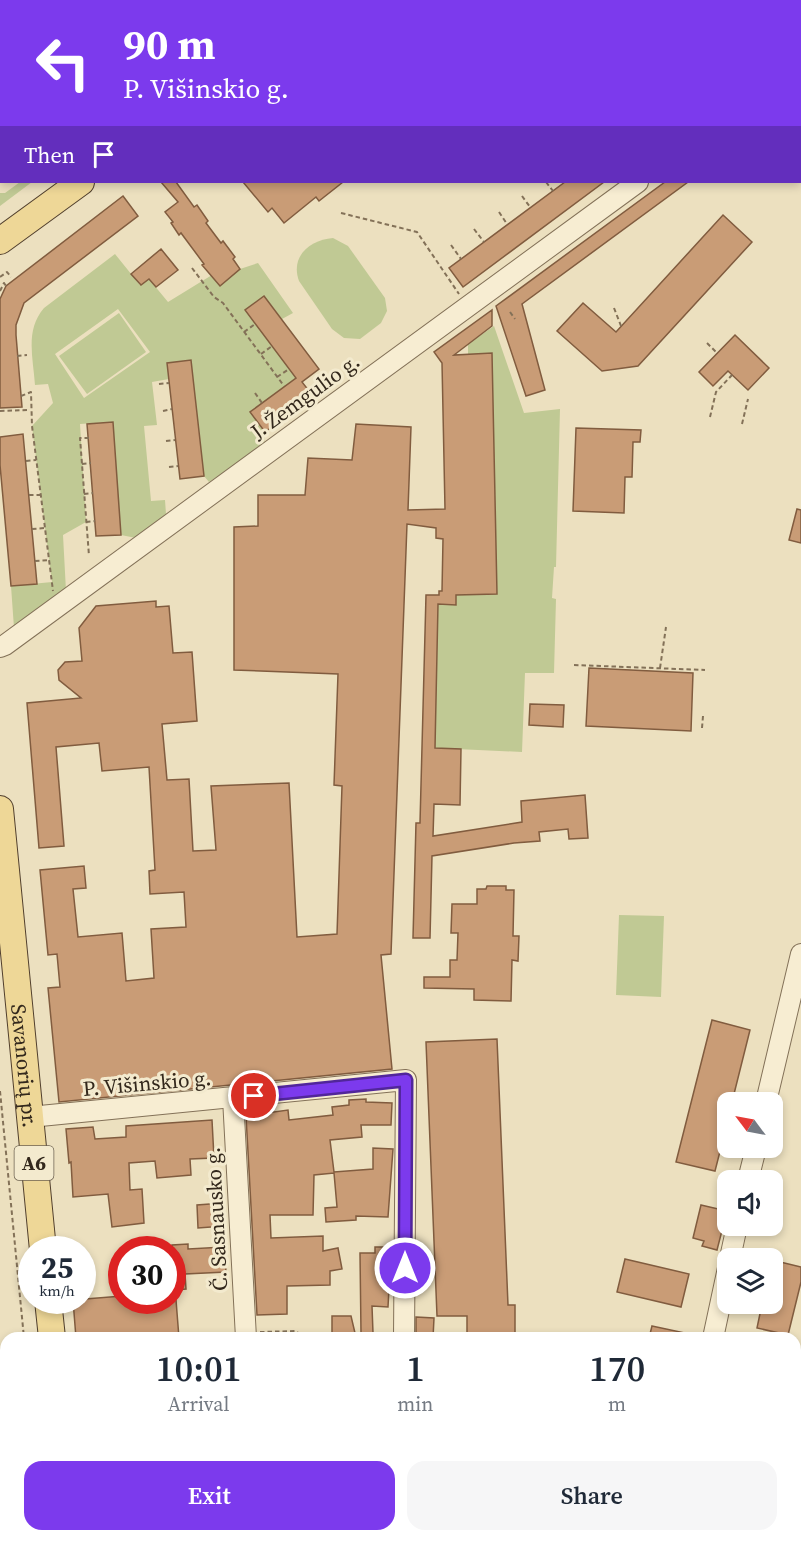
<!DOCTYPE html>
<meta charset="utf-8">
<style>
body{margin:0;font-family:"Source Serif 4",serif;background:#f6f6f7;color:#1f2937;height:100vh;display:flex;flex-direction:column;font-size:22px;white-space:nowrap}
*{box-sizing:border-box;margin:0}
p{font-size:20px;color:#747a83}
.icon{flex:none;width:33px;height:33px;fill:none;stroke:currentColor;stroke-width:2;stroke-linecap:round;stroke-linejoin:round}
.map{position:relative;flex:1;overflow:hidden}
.details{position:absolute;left:0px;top:1332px;width:801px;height:210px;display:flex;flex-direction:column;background:#fff;border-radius:18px 18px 0 0;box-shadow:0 3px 9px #0003}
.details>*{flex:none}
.top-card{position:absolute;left:0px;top:0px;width:801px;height:183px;box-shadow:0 3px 9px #0003;background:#7c3aed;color:#fff;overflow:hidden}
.needle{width:39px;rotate:302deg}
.fabs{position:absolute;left:717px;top:1092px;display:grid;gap:12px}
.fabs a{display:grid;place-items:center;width:66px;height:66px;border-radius:12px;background:#fff;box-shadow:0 3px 9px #0003;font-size:30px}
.speed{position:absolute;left:18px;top:1236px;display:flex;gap:12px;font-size:30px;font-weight:700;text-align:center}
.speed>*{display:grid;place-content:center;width:78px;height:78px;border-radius:50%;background:#fff;box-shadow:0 3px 9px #0003;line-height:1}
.speed small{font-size:15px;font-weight:400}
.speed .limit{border:9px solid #d22;background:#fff;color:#111}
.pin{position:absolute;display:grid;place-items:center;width:51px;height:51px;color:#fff;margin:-26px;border:3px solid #fff;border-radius:50%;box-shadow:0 2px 6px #0007}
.me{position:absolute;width:66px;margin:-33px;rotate:0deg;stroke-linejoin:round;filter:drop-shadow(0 0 4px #0008)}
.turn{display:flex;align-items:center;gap:21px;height:126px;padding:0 24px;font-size:27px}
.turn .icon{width:78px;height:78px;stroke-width:2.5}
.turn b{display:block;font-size:42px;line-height:51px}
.then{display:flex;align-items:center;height:57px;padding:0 24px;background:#0003;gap:12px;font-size:22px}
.eta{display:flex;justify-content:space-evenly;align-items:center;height:102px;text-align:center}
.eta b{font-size:36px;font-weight:600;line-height:42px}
.action{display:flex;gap:12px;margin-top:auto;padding:12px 24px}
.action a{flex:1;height:69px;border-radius:18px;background:#7c3aed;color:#fff;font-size:24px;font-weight:600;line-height:69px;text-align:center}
.action a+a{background:#f6f6f7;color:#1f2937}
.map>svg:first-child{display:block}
.green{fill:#c0c994;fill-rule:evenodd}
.building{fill:#c99c76;stroke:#815c3f;stroke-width:1.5}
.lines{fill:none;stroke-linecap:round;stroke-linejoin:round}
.minor-casing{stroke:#837158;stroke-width:22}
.major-casing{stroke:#513f2d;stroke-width:28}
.path{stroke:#837158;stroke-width:2;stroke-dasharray:4.5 3;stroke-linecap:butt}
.minor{stroke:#f7edd2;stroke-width:20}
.major{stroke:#eed797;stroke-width:26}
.route-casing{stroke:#51269a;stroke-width:15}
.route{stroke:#7c3aed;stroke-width:10}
.labels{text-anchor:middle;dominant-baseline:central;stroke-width:6;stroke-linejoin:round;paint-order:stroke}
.shield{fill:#f3eace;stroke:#6d6251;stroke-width:1.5}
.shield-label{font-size:20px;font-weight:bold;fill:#33281c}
.street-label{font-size:21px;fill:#33281c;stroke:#f3eace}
</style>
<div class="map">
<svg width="801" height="1542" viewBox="0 0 801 1542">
<rect width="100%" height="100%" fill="#ece0bf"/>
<g class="green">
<path d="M20,182H32L0,206V193H5Z"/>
<path d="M333,238L348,246L385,298L387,311L381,323L360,339L344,338L332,329L299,281C290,256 310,240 333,238Z"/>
<path d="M115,254L140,285L149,279L168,302L212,275L220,286L240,269L258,263L293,313L282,319L264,296L245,310L296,378L251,412L265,432L264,446L209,482L204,476L191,360L167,363L169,379L152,382L157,425L144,426L151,501L165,500L166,514L136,538L121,535L113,422L80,424L86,522L63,535L66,591L14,628L11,586L52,582L32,426L53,403L48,384L35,385C33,357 25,330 44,308ZM118,309L150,352L84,398L55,354Z"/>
<path d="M119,313L146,352L87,394L59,356Z"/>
<path d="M494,326L524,413L560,409L556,567H554L552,598L556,599L554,673H525L522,752L435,748L438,604L455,605L456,595L497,594L492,354H468V344Z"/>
<path d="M619,915L664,916L661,997L616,995Z"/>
</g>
<g class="building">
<path d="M161,182H176L194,207L197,205L208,221L206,223L221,243L223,241L235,257L233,259L240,269L220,286L202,265L204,264L181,233L179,235L171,223L173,222L165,212L178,202Z"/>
<path d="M243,182H343L319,201L316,197L284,223L272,208L268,212Z"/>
<path d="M565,182H604L463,287L449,268Z"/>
<path d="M665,182H688L522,304L545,390L526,396L496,306Z"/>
<path d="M123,196L138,216L24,303L16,325V335L22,407L0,408V299L6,286Z"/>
<path d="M723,215L752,242L638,366L602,371L557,331L583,303L616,332Z"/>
<path d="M161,249L178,270L156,287L149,279L141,285L131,274Z"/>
<path d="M264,296L319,369L302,382L313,396L265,432L250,412L296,378L245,310Z"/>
<path d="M492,310V326L454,355L492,353L497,594L456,595V605L438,604L435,748L461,749L460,805L434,804L433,836L522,822L521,801L585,795L588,838L569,839L568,829L539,832L540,841L514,843L432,856L430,938H413L416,823H420L426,595H439V591H442L443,539L436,538V528L407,524L391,954L381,955L392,1069L59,1102L48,988L60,987L57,954L48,955L40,870L84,866L86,888L73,889L78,937L122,933L126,981L154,978L151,929L186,927L184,892L150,894L149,871L155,870L149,767L102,771L99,743L56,747L64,846L39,848L27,703L81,698L59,680L58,670L65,662L82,661L79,628L96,606L156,601V607L169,606L173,653L192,652L197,721L162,724L167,780L189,779L193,851L216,850L211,786L289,783L297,937L337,934L342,786L334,785L338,674L234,670V527L258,526V495H305L308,458L352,460L356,424L411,427L408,510L445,509L442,363L434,352Z"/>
<path d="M735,335L769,368L748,390L728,371L713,386L699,372Z"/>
<path d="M191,360L204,476L180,479L167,363Z"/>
<path d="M113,422L121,535L96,536L87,424Z"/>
<path d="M576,428L641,430L640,442H633L632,477H625L624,513L573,511Z"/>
<path d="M23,434L37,584L11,586L0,465V437Z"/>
<path d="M797,509L801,510V543L789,540Z"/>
<path d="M589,668L693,673L691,731L586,726Z"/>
<path d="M530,704L564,705L563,727L529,725Z"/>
<path d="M487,886H506V890H514L513,936H519L518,961L512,960L511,1001L474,1000V989L424,988V977H450V960H457L458,933H451L452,904H477V889H486Z"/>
<path d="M712,1020L750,1030L732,1102H728V1120L715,1171L676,1162Z"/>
<path d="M497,1039L508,1305H515V1338H467V1316H437L426,1042Z"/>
<path d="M366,1099V1102L392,1103L391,1125H361L362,1137L330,1140L334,1172L373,1169V1148L393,1149L388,1217L356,1216V1220L326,1222L325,1208L337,1207L334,1173L314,1175L313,1215H270L271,1238L323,1236V1251L338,1248L342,1269L330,1271V1285L287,1286V1314L257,1315L246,1116L288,1110L289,1120L333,1115L332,1107L349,1105V1100Z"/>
<path d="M212,1120L214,1158L190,1159L191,1175L157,1178L155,1161L129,1163L130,1190L142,1189L144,1223L112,1227L108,1194L73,1197L71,1162L69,1163L66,1129L93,1127L95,1139L126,1137V1126Z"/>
<path d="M223,1203L224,1226L198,1228L197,1205Z"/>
<path d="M701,1205L727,1211L717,1250L702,1246L704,1241L693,1238Z"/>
<path d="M188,1244V1249L224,1247L226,1272L185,1274L186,1289L174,1290L172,1245Z"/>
<path d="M375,1247H393V1269H390L388,1307L372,1306L373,1333H361L360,1253H375Z"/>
<path d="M625,1259L689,1274L681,1307L617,1292Z"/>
<path d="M772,1260L801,1267V1282L788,1335L757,1328L762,1304H772Z"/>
<path d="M122,1296V1300H176L179,1338H76L73,1300Z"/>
<path d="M332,1316H351L355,1333H332Z"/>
<path d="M416,1317L434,1318L433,1338H416Z"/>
<path d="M652,1326L685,1333L684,1338H649Z"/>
</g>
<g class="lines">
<g class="minor-casing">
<g id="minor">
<path d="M124,0L125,2"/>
<path d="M624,2L625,0"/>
<path d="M800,43L801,42"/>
<path d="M0,647L5,645L638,182"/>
<path d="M233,1098L246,1338"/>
<path d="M766,1102L801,954"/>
<path d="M30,1117L406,1080L404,1338"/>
<path d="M748,1180L756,1148"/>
<path d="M730,1258L737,1226"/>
<path d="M713,1338L728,1268"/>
<path d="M254,1536V1542"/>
<path d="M607,1536L608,1542"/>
<path d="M403,1542V1536"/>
</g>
</g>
<g class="major-casing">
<g id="major">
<path d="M299,2L300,0"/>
<path d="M0,241L81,182"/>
<path id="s1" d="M0,809L43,1250"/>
<path d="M48,1300L52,1338"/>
<path d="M795,1485L801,1487"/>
<path d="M0,1494L6,1493"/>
<path d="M54,1536V1542"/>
</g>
</g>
<g class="path">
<path d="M252,2L254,0"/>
<path d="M546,182L553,191"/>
<path d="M522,196L530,207"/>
<path d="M499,212L507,224"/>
<path d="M341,213L417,232L459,294"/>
<path d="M474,229L484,242"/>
<path d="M451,245L461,259"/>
<path d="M192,268L214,297L223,303L284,386"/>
<path d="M0,277L7,272L11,277"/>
<path d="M0,291L4,283L6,286"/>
<path d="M614,308L621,326"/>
<path d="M510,312L515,319"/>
<path d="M244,332L255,324"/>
<path d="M707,343L717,353"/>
<path d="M261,354L272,346"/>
<path d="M17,356L27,355"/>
<path d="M277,377L289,369"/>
<path d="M159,384L169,383"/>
<path d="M255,393L262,403"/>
<path d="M21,396L31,392L32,426L53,591"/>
<path d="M0,411L30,410"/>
<path d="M163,411L172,409"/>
<path d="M710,417L716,392L732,375"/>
<path d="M742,424L748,399"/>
<path d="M89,438H80L89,556"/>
<path d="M166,441L175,440"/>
<path d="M26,461L36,460"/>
<path d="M82,464L91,463"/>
<path d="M169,467L178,466"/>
<path d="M84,494L93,493"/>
<path d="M29,495H40"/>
<path d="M86,522L95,521"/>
<path d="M32,529L45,528"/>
<path d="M35,561L49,560"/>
<path d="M574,665L705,670"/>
<path d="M660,668L666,627"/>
<path d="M702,728L703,716"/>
<path d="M0,1091L24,1338"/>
<path d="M260,1332L296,1331L303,1338"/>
<path d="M335,1338H338"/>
<path d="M1,1403L6,1402"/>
<path d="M795,1434L800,1443"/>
<path d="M28,1536V1542"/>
<path d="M107,1536L112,1542"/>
</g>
<use href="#minor" class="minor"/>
<use href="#major" class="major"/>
</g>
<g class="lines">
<g class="route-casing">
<path id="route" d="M254,1096L406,1080L405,1268"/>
</g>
<use href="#route" class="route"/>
</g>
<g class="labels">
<rect class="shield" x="14.5" y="1146" width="39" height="34" rx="4.5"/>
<g class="shield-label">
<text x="34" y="1163">A6</text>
</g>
<g class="street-label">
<text transform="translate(305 396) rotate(-36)">J. Žemgulio g.</text>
<text stroke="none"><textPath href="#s1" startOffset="258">Savanorių pr.</textPath></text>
<text transform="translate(147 1083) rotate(-5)">P. Višinskio g.</text>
<text transform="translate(216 1219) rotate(-93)">Č. Sasnausko g.</text>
</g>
</g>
</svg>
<div class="fabs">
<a><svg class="needle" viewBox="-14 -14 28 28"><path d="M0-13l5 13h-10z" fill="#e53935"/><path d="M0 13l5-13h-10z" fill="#747a83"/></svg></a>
<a><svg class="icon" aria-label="sound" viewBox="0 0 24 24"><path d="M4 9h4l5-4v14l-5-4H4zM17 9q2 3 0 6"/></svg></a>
<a><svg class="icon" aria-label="layers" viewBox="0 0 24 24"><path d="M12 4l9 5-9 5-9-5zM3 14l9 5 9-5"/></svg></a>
</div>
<div class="speed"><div>25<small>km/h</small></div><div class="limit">30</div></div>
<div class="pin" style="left:254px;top:1096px;background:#d93025"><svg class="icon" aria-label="arrive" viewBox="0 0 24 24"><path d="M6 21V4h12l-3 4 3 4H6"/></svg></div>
<svg class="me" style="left:405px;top:1268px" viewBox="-20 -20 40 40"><circle r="17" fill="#7c3aed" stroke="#fff" stroke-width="3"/><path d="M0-11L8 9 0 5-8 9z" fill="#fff"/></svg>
<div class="top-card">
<div class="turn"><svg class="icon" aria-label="left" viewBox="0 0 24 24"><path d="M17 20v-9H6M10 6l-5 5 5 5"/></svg><div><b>90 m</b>P. Višinskio g.</div></div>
<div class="then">Then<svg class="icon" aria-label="arrive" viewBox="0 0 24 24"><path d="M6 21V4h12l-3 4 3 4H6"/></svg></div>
</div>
<section class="details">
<div class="eta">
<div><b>10:01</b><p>Arrival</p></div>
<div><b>1</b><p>min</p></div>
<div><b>170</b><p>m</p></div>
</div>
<div class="action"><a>Exit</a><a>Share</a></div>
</section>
</div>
